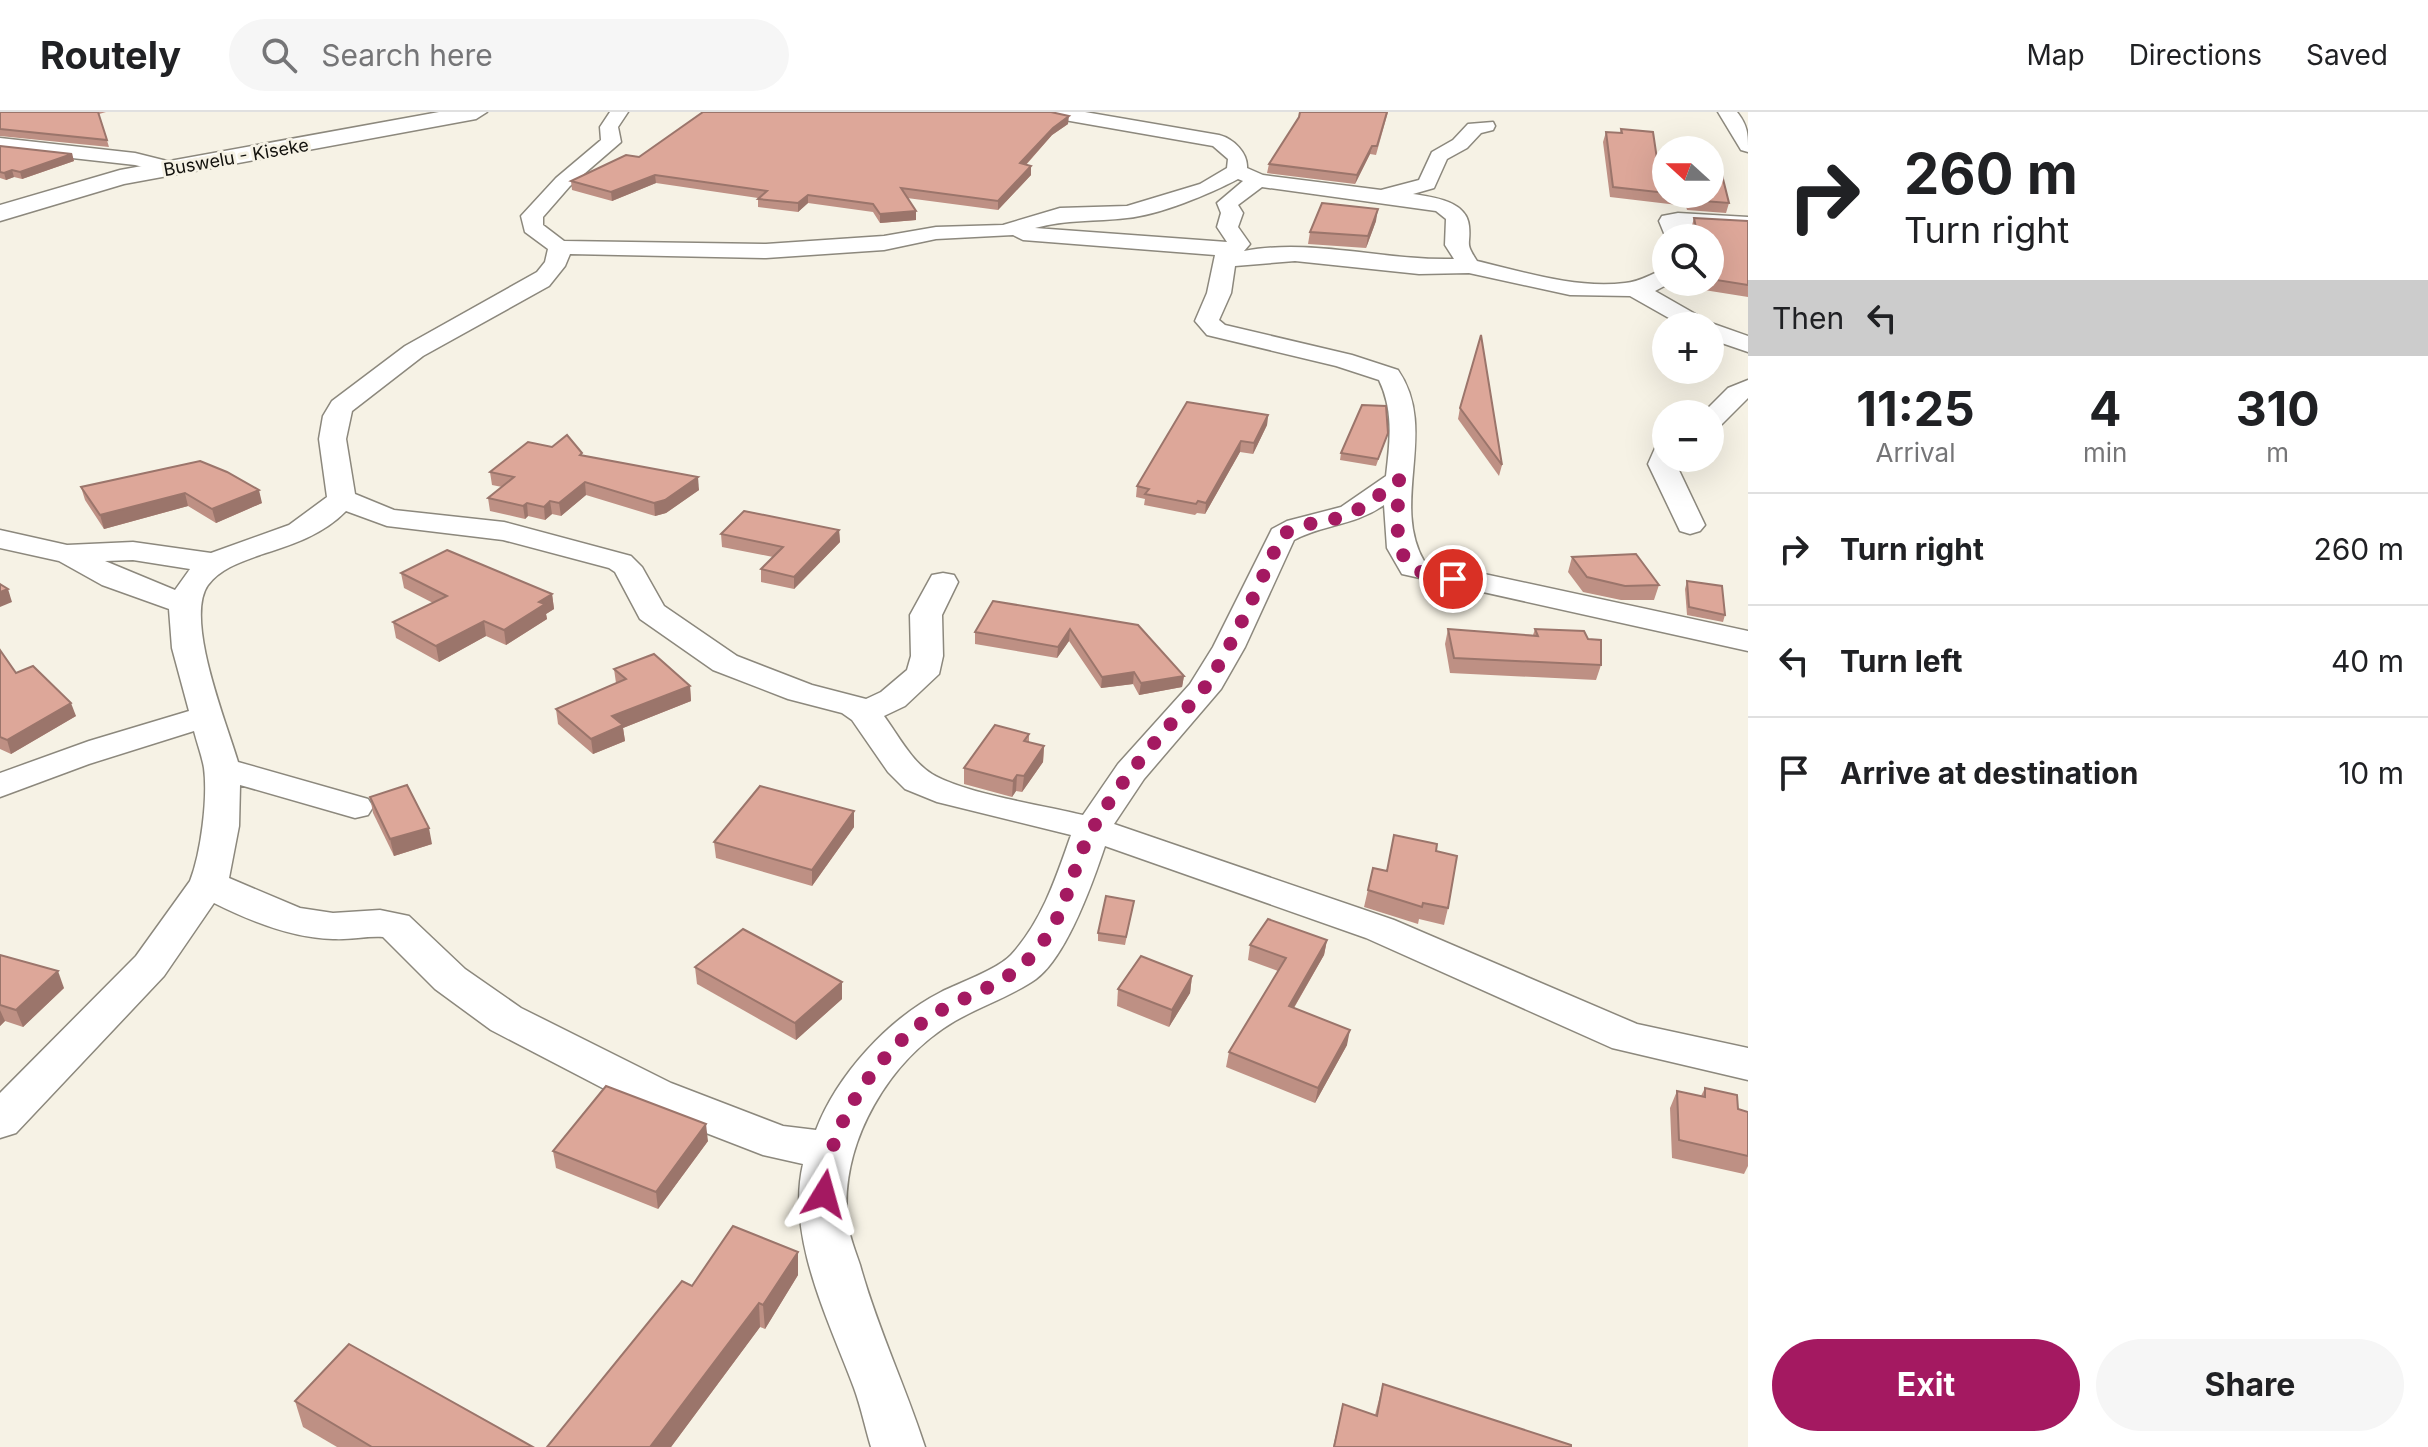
<!DOCTYPE html>
<meta charset="utf-8">
<style>
body{margin:0;font-family:Inter,sans-serif;background:#f6f6f6;color:#202124;height:100vh;display:flex;flex-direction:column;font-size:30px;white-space:nowrap}
*{box-sizing:border-box;margin:0}
p{font-size:26px;color:#757577}
.icon{flex:none;width:44px;height:44px;fill:none;stroke:currentColor;stroke-width:2;stroke-linecap:round;stroke-linejoin:round}
.map{position:relative;flex:1;overflow:hidden}
.side{display:flex;flex-direction:column;background:#fff;width:680px}
.side>*{flex:none}
.guide{background:#fff;color:#202124;overflow:hidden}
.needle{width:52px;rotate:291deg}
.buttons{position:absolute;left:1652px;top:24px;display:grid;gap:16px}
.buttons a{display:grid;place-items:center;width:72px;height:72px;border-radius:50%;background:#fff;box-shadow:0 8px 32px #0002;font-size:40px}
.pin{position:absolute;display:grid;place-items:center;width:68px;height:68px;color:#fff;margin:-34px;border:4px solid #fff;border-radius:50%;box-shadow:0 2px 8px #0007}
.me{position:absolute;width:88px;margin:-44px;rotate:8deg;stroke-linejoin:round;filter:drop-shadow(0 0 6px #0008)}
.turn{display:flex;align-items:center;gap:28px;height:168px;padding:0 24px;font-size:36px}
.turn .icon{width:104px;height:104px;stroke-width:2.5}
.turn b{display:block;font-size:56px;line-height:68px}
.then{display:flex;align-items:center;height:76px;padding:0 24px;background:#0003;gap:16px;font-size:30px}
.eta{display:flex;justify-content:space-evenly;align-items:center;height:136px;text-align:center}
.eta b{font-size:48px;font-weight:700;line-height:56px}
.primary-button{display:flex;gap:16px;margin-top:auto;padding:16px 24px}
.primary-button a{flex:1;height:92px;border-radius:48px;background:#a41961;color:#fff;font-size:32px;font-weight:700;line-height:92px;text-align:center}
.primary-button a+a{background:#f6f6f6;color:#202124}
ul{padding:0;list-style:none}
li{display:flex;align-items:center;gap:24px;height:112px;padding:0 24px;border-top:2px solid #e0e0e0}
li div{flex:1}
li b{display:block;font-size:30px}
li em{font-style:normal}
header{display:flex;align-items:center;gap:48px;box-sizing:border-box;height:112px;padding:0 40px;background:#fff;border-bottom:2px solid #e0e0e0}
header strong{font-size:38px}
nav{display:flex;gap:44px;margin-inline-start:auto;font-size:28px}
.search{width:560px;height:72px;background:#f6f6f6;display:flex;align-items:center;gap:20px;box-sizing:border-box;padding:0 28px;border-radius:44px;color:#757577;font-size:30px}
main{display:flex;flex:1;min-height:0}
.map>svg:first-child{display:block}
.lines{fill:none;stroke-linecap:round;stroke-linejoin:round}
.minor-casing{stroke:#8c887d;stroke-width:3}
.major-casing{stroke:#8c887d;stroke-width:3}
.minor{fill:#fff;fill-rule:evenodd}
.major{fill:#fff;fill-rule:evenodd}
.wall{fill:#be9084}
.shaded-wall{fill:#9b756b}
.building{fill:#dda799;stroke:#9b756b;stroke-width:2}
.route{stroke:#a41961;stroke-width:14;stroke-dasharray:0 25.2}
.labels{text-anchor:middle;dominant-baseline:central;stroke-width:6;stroke-linejoin:round;paint-order:stroke}
.far-street-label{font-size:18px;fill:#12110d;stroke:#f6f2e5}
</style>
<header>
<strong>Routely</strong>
<div class="search"><svg class="icon" aria-label="search" viewBox="0 0 24 24"><circle cx="10" cy="10" r="6"/><path d="M15 15l6 6"/></svg>Search here</div>
<nav><a>Map</a><a>Directions</a><a>Saved</a></nav>
</header>
<main>
<div class="map">
<svg width="1748" height="1335" viewBox="0 0 1748 1335">
<rect width="100%" height="100%" fill="#f6f2e5"/>
<g class="lines">
<g class="minor-casing">
<g id="minor">
<path d="M610,0H628L618,15L621,30L570,74L543,105V113L564,129L766,132L884,124L936,115L1003,113L1060,96L1127,94L1200,72L1227,56L1228,47L1213,34L1053,6L1044,0H1085L1219,23C1234,27 1248,41 1247,56L1263,63L1381,78L1419,68L1432,40L1453,28L1468,12L1493,10L1495,14L1493,18L1481,21L1467,36L1447,47L1434,76L1413,82C1433,85 1467,89 1469,114C1471,134 1464,129 1477,149C1524,160 1576,177 1625,171C1640,170 1652,161 1666,157V170H1672L1655,179L1711,211L1748,224V240L1710,227V214H1683L1630,184L1570,183L1469,161L1419,162L1295,149L1235,154L1231,181L1219,208L1225,213L1352,243L1398,258C1439,317 1390,390 1424,449L1748,519V539L1402,462L1387,436L1384,393C1354,414 1324,412 1294,428L1245,535L1221,577L1144,667L1114,712L1394,808L1637,912L1748,936V968L1612,936L1366,826L1105,734C1093,770 1067,844 1036,867C1012,884 981,894 955,909C889,948 841,1029 847,1106C848,1121 855,1138 860,1153C877,1215 905,1273 925,1335H871C865,1315 861,1295 854,1276C829,1209 786,1125 803,1052L763,1043L639,995L491,918L435,877L383,825C366,824 350,828 333,827C292,826 250,809 214,791L164,864L16,1021L0,1026V981L136,844L190,769C201,741 208,686 204,656C202,644 197,631 194,619L89,652L0,685V661L89,629L189,599L172,536L169,497L102,473L59,449L0,436V418L67,433L133,430L211,441L289,413L327,385L319,327L323,304L332,289L405,234L537,160L545,150L548,137L525,120L521,104L556,66L601,28L600,15ZM1238,67L1243,69L1217,91L1221,101L1217,115L1227,130L1035,116C1067,107 1095,110 1127,106C1159,103 1210,82 1238,67ZM1262,75L1436,99L1446,107L1445,133L1454,147C1384,149 1313,126 1244,139L1250,132L1238,115L1243,101L1238,93ZM1013,123L1023,128L1215,143L1207,181L1195,209L1207,223L1336,254L1379,268C1394,299 1390,330 1386,364L1341,395L1287,409L1272,417L1213,535L1190,572L1118,652L1083,703C1042,693 966,682 932,662C912,650 898,623 884,604L905,594L939,562L943,544L942,503L958,470L954,463L943,461L932,463L910,503L911,544L907,558L881,580L866,587L812,573L737,544L664,494L642,455L631,444L504,410L394,398L355,382L346,327L352,299L423,244L549,174L565,154L570,142L766,146L884,138L936,127ZM346,399L387,414L503,428L609,456L615,460L640,507L713,558L788,587L842,601L852,608L888,660L905,677L937,690L1071,723C1056,766 1042,809 1011,843C998,857 959,871 941,880C888,907 837,963 816,1018L783,1014L671,971L521,896L465,857L409,804L380,798L333,801L300,796L229,766L239,714L240,673L355,706L368,703L373,695L368,687L238,650C227,612 184,507 208,473C221,456 241,450 260,443C291,433 323,423 346,399ZM133,448L190,457L175,478L105,449Z"/>
<path d="M1718,0H1737C1748,14 1748,22 1748,40L1741,38Z"/>
<path d="M0,26L135,41L179,52L182,56L172,62L135,53L0,38Z"/>
<path d="M1678,101L1748,105V117L1683,114L1688,126H1666L1659,109L1662,104Z"/>
<path d="M1748,268V286L1719,315L1710,317V302H1702L1728,276Z"/>
<path d="M1666,332V346H1678L1676,352L1705,413L1700,419L1690,422L1680,419L1648,352L1656,334Z"/>
</g>
</g>
<g class="major-casing">
<path id="major" d="M439,0H487L476,7L124,72L0,109V93L120,58Z"/>
</g>
<use href="#minor" class="minor"/>
<use href="#major" class="major"/>
</g>
<g class="wall">
<path d="M0,0H106L99,2L109,35L0,24Z"/>
<path d="M1388,0L1376,43L1370,42L1355,72L1267,61L1269,52L1299,5Z"/>
<path d="M1068,12L1052,23L1026,53L1031,63L998,98L907,86L916,108L880,111L873,100L808,91L798,100L758,95V86L656,71L612,89L572,78L571,69L639,45Z"/>
<path d="M1621,17L1657,47H1666V82H1710L1729,91L1726,101L1687,98L1686,94L1610,85L1603,30L1606,20L1620,21Z"/>
<path d="M0,34L72,42L74,49L22,67L14,65L6,68L0,66Z"/>
<path d="M1694,106L1748,109V185L1704,178L1703,170H1710V126H1693L1691,117Z"/>
<path d="M1376,109L1366,136L1308,132L1310,120Z"/>
<path d="M1460,296L1502,353L1499,364L1458,307Z"/>
<path d="M1268,303L1267,313L1253,342L1240,340L1205,402L1197,401L1195,403L1144,393L1145,387L1136,385L1137,374Z"/>
<path d="M1388,321L1376,354L1340,348L1341,341Z"/>
<path d="M582,343L699,378L666,401L655,404L586,383L561,404L552,402L545,408L528,404L525,407L490,399L488,386L502,375L492,373L490,360Z"/>
<path d="M200,349L262,391L216,411L188,394L104,417L85,388L81,375Z"/>
<path d="M839,418L840,430L794,477L761,470V457L773,445L722,435L721,422Z"/>
<path d="M1572,445L1659,473L1654,488H1621L1583,480L1568,460Z"/>
<path d="M401,461L552,482L554,497L546,502L547,507L506,533L486,524L439,550L396,526L393,510L433,491L404,476Z"/>
<path d="M1687,469L1725,503L1723,510L1687,503L1685,477Z"/>
<path d="M1138,513L1184,564L1182,575L1139,583L1133,572L1101,576L1069,529L1057,546L975,532V520Z"/>
<path d="M1448,517L1533,523L1535,517L1601,553L1596,568L1450,561L1445,532Z"/>
<path d="M0,538L16,561L76,604L11,642L0,637Z"/>
<path d="M614,557L690,574L691,589L623,616L625,629L593,642L558,612L556,597L616,571Z"/>
<path d="M1029,622V630L1044,634L1043,650L1022,680L1016,679L1012,685L964,672V656Z"/>
<path d="M370,685L432,732L394,744L373,701Z"/>
<path d="M854,715L812,774L716,746L714,730Z"/>
<path d="M1436,739L1448,796L1444,813L1419,807L1418,812L1364,795L1373,756L1386,759Z"/>
<path d="M1134,789L1125,833L1098,829V821Z"/>
<path d="M1327,828L1324,843L1294,896L1347,933L1315,991L1226,955L1229,940L1278,859L1248,848L1250,833Z"/>
<path d="M0,843L64,876L23,915L5,909L0,914Z"/>
<path d="M695,855L842,887L796,928L697,872Z"/>
<path d="M1192,864L1190,881L1169,915L1117,894L1118,877Z"/>
<path d="M1705,976L1738,997L1748,1000V1054L1744,1062L1672,1046L1670,996L1677,979L1701,984Z"/>
<path d="M708,1029L658,1097L556,1056L553,1039Z"/>
<path d="M798,1140V1163L765,1217L760,1215L671,1335H547L692,1174Z"/>
<path d="M1383,1272L1571,1335H1333L1343,1292L1375,1303Z"/>
<path d="M295,1289L533,1335H337L303,1315Z"/>
</g>
<g class="shaded-wall">
<path d="M1069,4L1068,12L1052,23L1020,59V51L1053,16Z"/>
<path d="M1372,34L1370,42L1355,72L1357,63Z"/>
<path d="M72,42L74,49L22,67L20,60Z"/>
<path d="M1031,54V63L998,98V89Z"/>
<path d="M12,58L14,65L6,68L4,61Z"/>
<path d="M655,63L656,71L612,89L611,80Z"/>
<path d="M808,83V91L798,100V91Z"/>
<path d="M1378,97L1376,109L1366,136L1368,124Z"/>
<path d="M916,99V108L880,111V102Z"/>
<path d="M1268,303L1267,313L1253,342L1254,331Z"/>
<path d="M1241,329L1240,340L1205,402L1206,391Z"/>
<path d="M698,365L699,378L666,401L655,404L654,391Z"/>
<path d="M585,370L586,383L561,404L559,391Z"/>
<path d="M259,378L262,391L216,411L212,397Z"/>
<path d="M185,381L188,394L104,417L100,403Z"/>
<path d="M550,389L552,402L545,408L544,395Z"/>
<path d="M527,391L528,404L525,407L523,394Z"/>
<path d="M839,418L840,430L794,477V465Z"/>
<path d="M8,477L12,490L0,495V480Z"/>
<path d="M552,482L554,497L546,502L547,507L506,533L504,518L539,490Z"/>
<path d="M484,509L486,524L439,550L436,534Z"/>
<path d="M1070,517L1069,529L1057,546L1058,535Z"/>
<path d="M1134,560L1133,572L1101,576L1102,565Z"/>
<path d="M1184,564L1182,575L1139,583L1141,571Z"/>
<path d="M690,574L691,589L623,616L625,629L593,642L591,627L612,604Z"/>
<path d="M71,591L76,604L11,642L7,628Z"/>
<path d="M1044,634L1043,650L1022,680L1024,664Z"/>
<path d="M1017,663L1016,679L1012,685L1013,669Z"/>
<path d="M854,699V715L812,774V758Z"/>
<path d="M429,716L432,732L394,744L390,727Z"/>
<path d="M1327,828L1324,843L1286,909L1289,894Z"/>
<path d="M58,859L64,876L23,915L16,898Z"/>
<path d="M1192,864L1190,881L1169,915L1172,898Z"/>
<path d="M842,870V887L796,928L795,911Z"/>
<path d="M0,898L5,909L0,914Z"/>
<path d="M1350,918L1347,933L1315,991L1318,976Z"/>
<path d="M706,1012L708,1029L658,1097L656,1080Z"/>
<path d="M798,1140V1163L765,1217L763,1193Z"/>
<path d="M759,1191L760,1215L671,1335H650Z"/>
</g>
<g class="building">
<path d="M0,0H98L107,28L0,17Z"/>
<path d="M703,0H1051L1069,4L1053,16L1020,51L1031,54L998,89L901,76L916,99L880,102L873,92L808,83L798,91L758,87L767,79L655,63L611,80L571,69L626,43L639,45Z"/>
<path d="M1300,0H1387L1377,34H1372L1357,63L1269,52L1299,5Z"/>
<path d="M1621,17L1653,20L1657,47H1666V81L1613,75L1606,20L1622,21Z"/>
<path d="M0,34L72,42L20,60L12,58L4,61L0,60Z"/>
<path d="M1710,53L1711,54L1720,55L1729,91L1690,88L1689,84L1672,82H1710Z"/>
<path d="M1322,91L1378,97L1368,124L1310,120Z"/>
<path d="M1694,106L1748,109V173L1710,167V126H1698Z"/>
<path d="M1481,223L1502,353L1460,296Z"/>
<path d="M1187,290L1268,303L1254,331L1241,329L1206,391L1198,389L1196,392L1145,382L1149,377L1137,374Z"/>
<path d="M1362,293L1386,294L1388,321L1378,347L1341,341Z"/>
<path d="M567,323L582,341L580,343L698,365L665,388L654,391L585,370L559,391L550,389L544,395L527,391L523,394L488,386L514,365L490,360L528,330L552,335Z"/>
<path d="M200,349L227,360L259,378L212,397L185,381L100,403L81,375Z"/>
<path d="M744,399L839,418L794,465L761,457L783,435L721,422Z"/>
<path d="M447,438L552,482L539,490L545,492L504,518L484,509L436,534L393,510L447,484L401,461Z"/>
<path d="M1636,442L1659,473L1625,474L1587,465L1572,445Z"/>
<path d="M1687,469L1722,474L1725,503L1689,495Z"/>
<path d="M0,472L8,477L0,480Z"/>
<path d="M993,489L1138,513L1184,564L1141,571L1134,560L1102,565L1070,517L1058,535L975,520Z"/>
<path d="M1448,517L1538,524L1535,517L1584,519L1588,527L1601,528V553L1454,546Z"/>
<path d="M0,538L16,561L33,554L71,591L7,628L0,625Z"/>
<path d="M654,542L690,574L612,604L623,613L591,627L556,597L626,567L614,557Z"/>
<path d="M995,613L1029,622L1024,629L1044,634L1024,664L1017,663L1013,669L964,656Z"/>
<path d="M407,673L429,716L390,727L370,685Z"/>
<path d="M760,674L854,699L812,758L714,730Z"/>
<path d="M1394,723L1437,732L1436,739L1457,744L1448,796L1423,791L1422,795L1368,778L1373,756L1387,759Z"/>
<path d="M1106,784L1134,789L1126,825L1098,821Z"/>
<path d="M1268,807L1327,828L1289,894L1350,918L1318,976L1229,940L1286,846L1250,833Z"/>
<path d="M743,817L842,870L795,911L695,855Z"/>
<path d="M0,843L58,859L16,898L0,893Z"/>
<path d="M1141,844L1192,864L1172,898L1118,877Z"/>
<path d="M606,974L706,1012L656,1080L553,1039Z"/>
<path d="M1705,976L1737,983L1738,997L1748,1000V1044L1679,1028L1677,979L1705,985Z"/>
<path d="M733,1114L798,1140L763,1193L759,1191L650,1335H547L682,1169L692,1174Z"/>
<path d="M349,1232L533,1335H372L295,1289Z"/>
<path d="M1383,1272L1571,1333V1335H1334L1343,1292L1377,1304Z"/>
</g>
<g class="lines">
<path class="route" d="M824,1082C826,1014 881,933 940,899C985,874 1017,870 1047,824C1069,791 1073,752 1092,718C1112,682 1141,646 1168,615C1180,602 1195,590 1205,575C1236,528 1258,474 1282,423C1305,409 1321,412 1344,404C1364,397 1381,381 1399,368C1399,392 1391,436 1411,454C1421,463 1440,464 1453,467"/>
</g>
<g class="labels">
<g class="far-street-label">
<text transform="translate(236 45) rotate(-10)">Buswelu - Kiseke</text>
</g>
</g>
</svg>
<div class="buttons">
<a><svg class="needle" viewBox="-14 -14 28 28"><path d="M0-13l5 13h-10z" fill="#e53935"/><path d="M0 13l5-13h-10z" fill="#757577"/></svg></a>
<a><svg class="icon" aria-label="search" viewBox="0 0 24 24"><circle cx="10" cy="10" r="6"/><path d="M15 15l6 6"/></svg></a>
<a>+</a>
<a>−</a>
</div>
<div class="pin" style="left:1453px;top:467px;background:#d93025"><svg class="icon" aria-label="arrive" viewBox="0 0 24 24"><path d="M6 21V4h12l-3 4 3 4H6"/></svg></div>
<svg class="me" style="left:824px;top:1082px" viewBox="-20 -20 40 40"><path d="M0-17L14 15 0 8-14 15z" fill="#a41961" stroke="#fff" stroke-width="4"/></svg>
</div>
<section class="side">
<div class="guide">
<div class="turn"><svg class="icon" aria-label="right" viewBox="0 0 24 24"><path d="M7 20v-9h11M14 6l5 5-5 5"/></svg><div><b>260 m</b>Turn right</div></div>
<div class="then">Then<svg class="icon" aria-label="left" viewBox="0 0 24 24"><path d="M17 20v-9H6M10 6l-5 5 5 5"/></svg></div>
</div>
<div class="eta">
<div><b>11:25</b><p>Arrival</p></div>
<div><b>4</b><p>min</p></div>
<div><b>310</b><p>m</p></div>
</div>
<ul>
<li><svg class="icon" aria-label="right" viewBox="0 0 24 24"><path d="M7 20v-9h11M14 6l5 5-5 5"/></svg><div><b>Turn right</b></div><em>260 m</em></li>
<li><svg class="icon" aria-label="left" viewBox="0 0 24 24"><path d="M17 20v-9H6M10 6l-5 5 5 5"/></svg><div><b>Turn left</b></div><em>40 m</em></li>
<li><svg class="icon" aria-label="arrive" viewBox="0 0 24 24"><path d="M6 21V4h12l-3 4 3 4H6"/></svg><div><b>Arrive at destination</b></div><em>10 m</em></li>
</ul>
<div class="primary-button"><a>Exit</a><a>Share</a></div>
</section>
</main>
